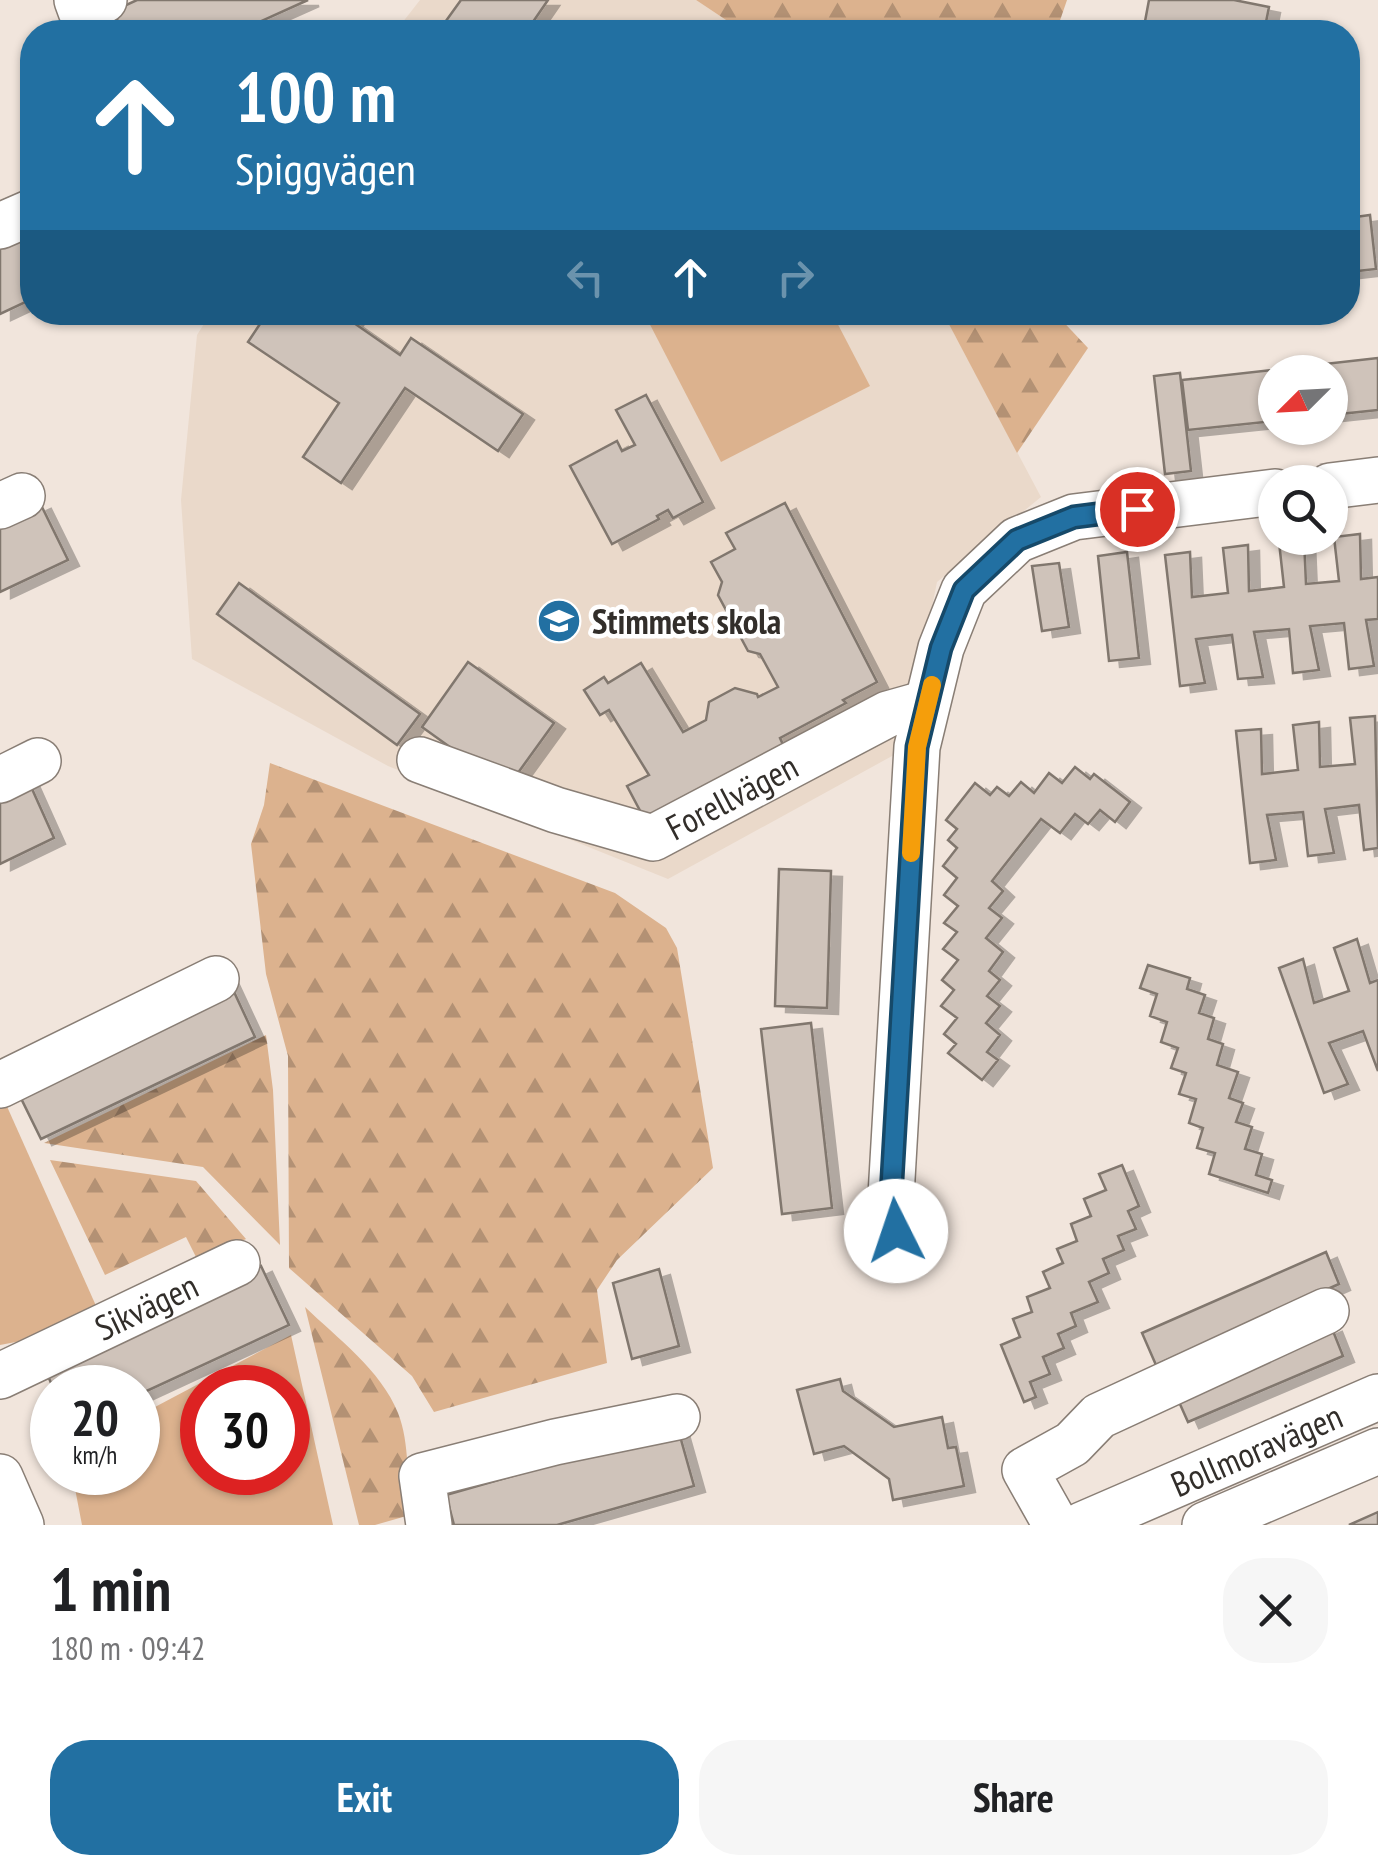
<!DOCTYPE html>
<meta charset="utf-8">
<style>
body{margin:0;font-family:"PT Sans Narrow",sans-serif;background:#f6f6f6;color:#202124;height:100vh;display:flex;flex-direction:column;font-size:38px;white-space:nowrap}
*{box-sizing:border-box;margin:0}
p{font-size:32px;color:#757577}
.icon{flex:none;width:55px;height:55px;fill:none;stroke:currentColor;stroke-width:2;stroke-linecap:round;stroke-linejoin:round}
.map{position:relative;height:1525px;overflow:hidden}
.side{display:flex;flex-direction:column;background:#fff;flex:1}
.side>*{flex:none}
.hud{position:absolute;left:20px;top:20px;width:1340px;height:305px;border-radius:40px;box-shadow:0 2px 8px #0004;background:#2270a2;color:#fff;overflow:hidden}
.needle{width:65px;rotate:246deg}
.fabs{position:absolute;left:1258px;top:355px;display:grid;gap:20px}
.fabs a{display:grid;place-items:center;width:90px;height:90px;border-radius:50%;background:#fff;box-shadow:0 2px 8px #0004;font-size:50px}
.speed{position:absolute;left:30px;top:1365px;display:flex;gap:20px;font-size:50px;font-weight:700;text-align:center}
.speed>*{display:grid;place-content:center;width:130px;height:130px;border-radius:50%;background:#fff;box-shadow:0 2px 8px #0004;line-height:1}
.speed small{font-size:25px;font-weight:400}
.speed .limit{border:15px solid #d22;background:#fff;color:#111}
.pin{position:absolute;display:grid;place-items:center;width:85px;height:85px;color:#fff;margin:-42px;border:5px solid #fff;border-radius:50%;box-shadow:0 2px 10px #0007}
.me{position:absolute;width:110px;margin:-55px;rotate:356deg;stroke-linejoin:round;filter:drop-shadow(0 0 8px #0008)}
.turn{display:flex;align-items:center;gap:35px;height:210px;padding:0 50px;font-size:45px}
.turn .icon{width:130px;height:130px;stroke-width:2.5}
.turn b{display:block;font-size:70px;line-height:85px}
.lanes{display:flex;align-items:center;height:95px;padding:0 50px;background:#0003;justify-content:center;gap:50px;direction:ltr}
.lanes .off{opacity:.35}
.round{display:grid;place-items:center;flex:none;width:105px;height:105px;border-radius:40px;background:#f6f6f6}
.overview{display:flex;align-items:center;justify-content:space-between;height:170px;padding:0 50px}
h1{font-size:60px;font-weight:700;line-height:75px}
.cta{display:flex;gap:20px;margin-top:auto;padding:20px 50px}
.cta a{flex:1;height:115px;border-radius:40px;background:#2270a2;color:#fff;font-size:40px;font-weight:700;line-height:115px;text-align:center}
.cta a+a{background:#f6f6f6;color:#202124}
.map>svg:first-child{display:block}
.built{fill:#ead9ca}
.grass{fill:#dcb28e;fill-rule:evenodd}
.forest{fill:url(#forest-firs)}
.building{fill:#cfc3ba;stroke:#81776e;stroke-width:2.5;filter:url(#shadow)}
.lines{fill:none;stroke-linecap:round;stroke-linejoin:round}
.minor-casing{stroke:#897e75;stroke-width:48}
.minor{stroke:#fff;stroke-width:45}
.route-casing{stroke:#164969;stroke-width:25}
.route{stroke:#2270a2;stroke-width:18}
.slow{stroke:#f59e0b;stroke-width:18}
.labels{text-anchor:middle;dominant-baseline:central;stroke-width:9;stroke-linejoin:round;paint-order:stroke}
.poi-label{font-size:35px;font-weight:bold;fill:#322e2a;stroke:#fff;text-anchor:start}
.street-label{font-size:35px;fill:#322e2a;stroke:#fff}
</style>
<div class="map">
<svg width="1378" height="1525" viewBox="0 0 1378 1525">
<defs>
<pattern id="forest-firs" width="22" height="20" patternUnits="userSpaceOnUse" patternTransform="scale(2.5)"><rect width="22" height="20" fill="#dcb28e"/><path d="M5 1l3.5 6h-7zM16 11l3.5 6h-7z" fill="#b39174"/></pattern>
<filter id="shadow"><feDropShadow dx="11" dy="6" stdDeviation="0" flood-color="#0004"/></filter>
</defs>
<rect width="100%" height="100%" fill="#f1e5dc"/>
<g class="built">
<path d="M420,0H696L744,32H395Z"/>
<path d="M211,313H943L1041,497L937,582L903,750L668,879L388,766L192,659L181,500L197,335Z"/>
</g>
<g class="grass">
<path d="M644,313H832L870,386L721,462Z"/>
<path d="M5,1102L97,1308L42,1337L0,1345V1104Z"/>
<path d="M291,1335L333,1525H82L72,1473L138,1472V1416ZM202,1388H288V1472H202Z"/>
</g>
<g class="forest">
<path d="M696,0H1067L1056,32H744Z"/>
<path d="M943,313H1055L1088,348L1017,453Z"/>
<path d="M270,763L615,893L666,928L677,948L713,1168L617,1260L597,1290L607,1363L434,1412L412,1376L289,1268L288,1056L266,974L251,844L264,805Z"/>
<path d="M266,1035L273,1090L280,1245L203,1167L44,1143Z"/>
<path d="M50,1160L196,1181L246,1239L198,1261L186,1237L105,1275Z"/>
<path d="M305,1307C337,1338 381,1370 398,1413C410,1443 407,1483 410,1515L375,1525H359Z"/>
</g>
<g class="building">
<path d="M137,0H308L237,32H123L113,11Z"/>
<path d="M461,0H548L526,32H438Z"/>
<path d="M1149,0H1234L1269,7L1264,32H1143Z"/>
<path d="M1370,215L1376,269L1348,272V218Z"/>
<path d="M32,224V299L0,314V240Z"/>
<path d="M357,312L351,321L400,355L411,338L523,414L498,451L405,388L341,483L303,457L339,403L248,342L266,315L263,312Z"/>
<path d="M1378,358V410L1330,415V372H1275V421L1188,430L1182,380Z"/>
<path d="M1180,373L1191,471L1165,474L1154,376Z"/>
<path d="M646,395L703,502L673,518L668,510L657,516L659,519L612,544L570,466L617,441L622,451L635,445L616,410Z"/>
<path d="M40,503L68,560L0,592V521Z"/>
<path d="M785,503L877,682L843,700L846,703L780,738L784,747L645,820L627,786L649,775L609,710L600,715L584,690L604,677L608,683L641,663L683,732L706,720L709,702L735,688L757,694L758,697L778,687L760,654L748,651L718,595L722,582L711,562L735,549L726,533Z"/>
<path d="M1360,534L1361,579L1378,577V619L1366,620L1374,666L1349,669L1344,623L1310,626L1319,670L1293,673L1289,629L1254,632L1263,677L1238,679L1232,635L1196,639L1205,683L1180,686L1165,555L1190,552L1192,597L1228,593L1223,548L1248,545L1249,591L1284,587L1279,542L1304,539L1306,584L1339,581L1334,537Z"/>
<path d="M1127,552L1139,658L1109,661L1098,556Z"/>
<path d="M1059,563L1069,627L1042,631L1032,566Z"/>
<path d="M239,583L420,714L397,745L217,614Z"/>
<path d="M468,662L554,723L507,788L422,727Z"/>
<path d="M1375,716L1378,848L1364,850L1359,805L1325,809L1334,853L1308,856L1303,812L1267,815L1276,860L1250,863L1236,731L1261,729L1262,774L1298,770L1293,725L1319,722L1320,767L1355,764L1350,718Z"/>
<path d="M1075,767L1090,779L1094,774L1130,802L1115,822L1100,810L1088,824L1075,814L1060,833L1041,819L992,881L1003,891L989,908L1002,918L986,938L1003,952L989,971L1000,980L987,996L1000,1006L986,1023L1000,1035L987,1052L998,1060L982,1080L948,1053L956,1044L944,1034L957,1018L941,1006L954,990L942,980L958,960L943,949L957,932L944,923L958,906L944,895L957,878L943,866L957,848L948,840L957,829L946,820L975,783L990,795L997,787L1009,796L1021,782L1034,793L1049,773L1062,783Z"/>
<path d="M28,780L54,838L0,864V793Z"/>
<path d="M779,869L831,871L827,1008L775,1006Z"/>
<path d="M1357,939L1370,983L1378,980V1071L1363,1031L1329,1043L1348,1084L1324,1093L1279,968L1303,959L1314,1003L1349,991L1334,948Z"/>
<path d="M1148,965L1190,978L1187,989L1205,995L1199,1013L1214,1018L1208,1039L1223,1044L1217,1065L1238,1072L1229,1098L1243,1103L1236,1122L1252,1127L1245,1149L1262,1154L1256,1175L1272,1180L1268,1193L1209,1174L1215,1153L1197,1148L1203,1128L1189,1123L1196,1099L1179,1094L1186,1073L1171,1068L1178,1048L1161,1042L1167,1022L1150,1016L1157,994L1140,988Z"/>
<path d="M228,979L255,1037L41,1139L13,1082Z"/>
<path d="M811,1023L832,1208L782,1214L761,1029Z"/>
<path d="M1122,1165L1139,1206L1128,1211L1136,1229L1118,1236L1124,1250L1103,1259L1109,1273L1089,1282L1098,1302L1071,1313L1076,1326L1058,1334L1064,1348L1043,1357L1050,1374L1030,1382L1036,1397L1024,1402L1001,1345L1020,1337L1013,1319L1032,1312L1027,1297L1050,1288L1043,1272L1063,1263L1057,1249L1077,1241L1071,1224L1091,1216L1084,1199L1106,1190L1099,1174Z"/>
<path d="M1326,1252L1339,1284L1156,1365L1142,1333Z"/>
<path d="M261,1266L289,1325L138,1395V1388H53L44,1366Z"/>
<path d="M659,1269L679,1346L632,1359L613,1283Z"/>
<path d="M1331,1326L1343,1356L1188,1422L1175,1393Z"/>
<path d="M840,1379L843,1391L894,1427L942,1417L948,1448L956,1447L964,1486L893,1500L889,1479L844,1446L814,1454L797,1390Z"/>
<path d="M678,1429L694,1486L557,1525H454L446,1495Z"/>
<path d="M1378,1512V1525H1349Z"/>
</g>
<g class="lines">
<g class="minor-casing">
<g id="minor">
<path d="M77,0L81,11L104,0"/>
<path d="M0,226L32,212"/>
<path d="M1330,486L1378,480"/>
<path d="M0,506L22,496"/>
<path id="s1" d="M420,760L556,810L653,838L888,714L927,703"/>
<path d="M0,780L38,761"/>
<path d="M0,1085L216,979"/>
<path d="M896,1231L891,1196L917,747L941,648L964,590L1017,540L1074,517L1275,492"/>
<path id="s2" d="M0,1376L237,1263"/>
<path d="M0,1477L21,1525"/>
<path d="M429,1525L422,1476L555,1442L677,1417"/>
<path d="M1056,1525L1025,1470L1072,1444L1099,1416L1326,1311"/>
<path id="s3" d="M1082,1525L1378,1397"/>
<path d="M1205,1525L1378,1451"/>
</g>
</g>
<use href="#minor" class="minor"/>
</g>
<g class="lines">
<g class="route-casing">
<path id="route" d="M896,1231L891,1196L917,747L941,648L964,590L1017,540L1074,517L1137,509"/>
</g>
<use href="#route" class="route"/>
<path class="slow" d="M911,853L917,747L932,685"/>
</g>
<defs>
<g id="school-disc" transform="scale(2.25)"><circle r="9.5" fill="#2270a2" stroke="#fff"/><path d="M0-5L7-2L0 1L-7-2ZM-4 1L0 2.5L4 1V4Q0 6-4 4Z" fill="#fff"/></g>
</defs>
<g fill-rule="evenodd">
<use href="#school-disc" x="559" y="621"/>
</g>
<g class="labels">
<g class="poi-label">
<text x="592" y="621">Stimmets skola</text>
</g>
<g class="street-label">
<text stroke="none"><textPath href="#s1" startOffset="335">Forellvägen</textPath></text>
<text stroke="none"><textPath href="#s2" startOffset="162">Sikvägen</textPath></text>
<text stroke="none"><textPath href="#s3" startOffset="190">Bollmoravägen</textPath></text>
</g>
</g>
</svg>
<div class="fabs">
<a><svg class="needle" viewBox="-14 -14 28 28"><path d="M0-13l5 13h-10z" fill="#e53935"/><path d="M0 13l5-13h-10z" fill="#757577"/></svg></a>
<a><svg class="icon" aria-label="search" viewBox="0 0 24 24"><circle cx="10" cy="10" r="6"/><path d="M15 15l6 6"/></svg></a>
</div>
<div class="speed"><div>20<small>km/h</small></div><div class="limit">30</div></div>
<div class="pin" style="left:1137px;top:509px;background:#d93025"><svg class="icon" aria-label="arrive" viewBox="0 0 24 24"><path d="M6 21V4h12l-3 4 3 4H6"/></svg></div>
<svg class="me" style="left:896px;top:1231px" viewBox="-20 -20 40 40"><circle r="19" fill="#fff"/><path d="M0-13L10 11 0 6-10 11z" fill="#2270a2"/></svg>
<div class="hud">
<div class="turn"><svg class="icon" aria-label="ahead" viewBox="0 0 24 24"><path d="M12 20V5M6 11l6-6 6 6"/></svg><div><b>100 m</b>Spiggvägen</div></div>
<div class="lanes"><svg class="icon off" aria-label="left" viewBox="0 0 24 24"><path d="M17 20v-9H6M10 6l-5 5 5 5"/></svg><svg class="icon" aria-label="ahead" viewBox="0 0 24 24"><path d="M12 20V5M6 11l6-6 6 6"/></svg><svg class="icon off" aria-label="right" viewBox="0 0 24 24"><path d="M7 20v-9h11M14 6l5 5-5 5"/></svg></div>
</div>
</div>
<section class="side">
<div class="overview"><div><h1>1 min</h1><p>180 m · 09:42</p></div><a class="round"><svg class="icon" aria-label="close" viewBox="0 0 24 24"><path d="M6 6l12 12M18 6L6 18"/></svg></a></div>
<div class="cta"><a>Exit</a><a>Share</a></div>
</section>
